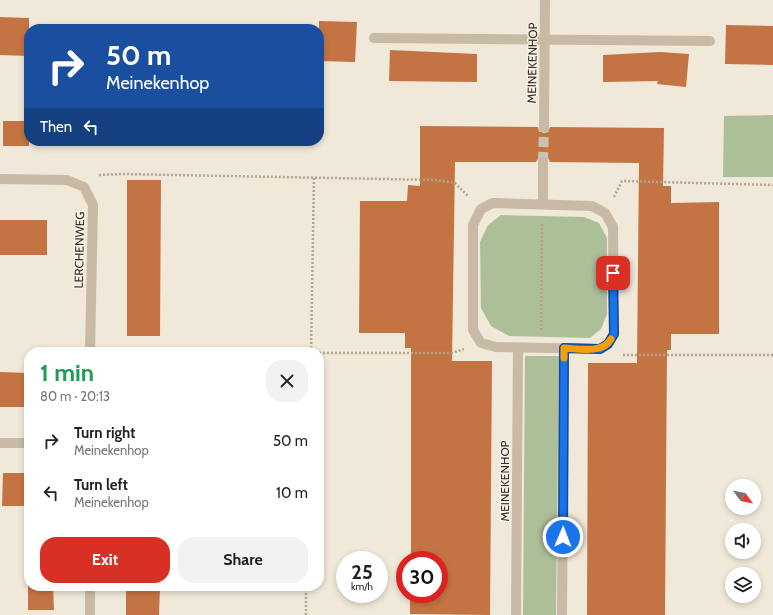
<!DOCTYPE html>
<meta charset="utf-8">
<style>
body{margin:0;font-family:Cabin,sans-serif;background:#f2f2f2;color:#222;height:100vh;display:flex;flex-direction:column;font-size:15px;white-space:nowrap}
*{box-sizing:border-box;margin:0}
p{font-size:13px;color:#767676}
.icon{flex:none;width:22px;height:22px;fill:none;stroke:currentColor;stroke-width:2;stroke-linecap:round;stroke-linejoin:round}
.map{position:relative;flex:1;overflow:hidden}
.drawer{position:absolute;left:24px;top:347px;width:300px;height:244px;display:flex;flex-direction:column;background:#fff;border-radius:16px;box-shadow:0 2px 6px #0003}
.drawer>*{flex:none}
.hud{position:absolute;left:24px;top:24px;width:300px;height:122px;border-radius:16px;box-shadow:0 2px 6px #0003;background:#1a4fa0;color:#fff;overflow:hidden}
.needle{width:26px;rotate:122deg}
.tools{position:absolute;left:725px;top:479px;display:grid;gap:8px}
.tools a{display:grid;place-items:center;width:36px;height:36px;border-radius:50%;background:#fff;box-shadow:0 2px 6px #0003;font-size:20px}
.speed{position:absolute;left:336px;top:551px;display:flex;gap:8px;font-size:20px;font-weight:700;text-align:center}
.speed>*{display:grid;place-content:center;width:52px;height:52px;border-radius:50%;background:#fff;box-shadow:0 2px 6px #0003;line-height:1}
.speed small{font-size:10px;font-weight:400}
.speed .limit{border:6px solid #d22;background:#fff;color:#111}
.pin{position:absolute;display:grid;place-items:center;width:34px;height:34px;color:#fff;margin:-17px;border-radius:8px;box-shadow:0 2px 6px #0006}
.me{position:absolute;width:44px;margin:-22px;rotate:1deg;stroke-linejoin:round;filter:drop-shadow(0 0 3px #0008)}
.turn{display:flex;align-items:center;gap:14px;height:84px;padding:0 16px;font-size:18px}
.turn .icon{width:52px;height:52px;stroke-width:2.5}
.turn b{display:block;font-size:28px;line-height:34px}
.then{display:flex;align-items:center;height:38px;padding:0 16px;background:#0003;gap:8px;font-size:15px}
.round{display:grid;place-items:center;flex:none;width:42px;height:42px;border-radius:16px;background:#f2f2f2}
.head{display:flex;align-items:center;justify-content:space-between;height:68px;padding:0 16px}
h1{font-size:24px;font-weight:800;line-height:30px;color:#1e9e55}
.button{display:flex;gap:8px;margin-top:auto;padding:8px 16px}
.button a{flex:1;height:46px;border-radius:16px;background:#d93025;color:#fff;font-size:16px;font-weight:800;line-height:46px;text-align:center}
.button a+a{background:#f2f2f2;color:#222}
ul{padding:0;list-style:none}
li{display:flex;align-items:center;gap:12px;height:52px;padding:0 16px}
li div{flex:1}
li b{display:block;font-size:15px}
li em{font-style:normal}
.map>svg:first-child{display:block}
.green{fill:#adbf99}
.building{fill:#c47443}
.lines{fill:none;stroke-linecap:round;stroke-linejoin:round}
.minor-tunnel{stroke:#cac2b4;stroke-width:10;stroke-dasharray:10 5;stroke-linecap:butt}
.path{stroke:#b4a48f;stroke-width:2.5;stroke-dasharray:2 2;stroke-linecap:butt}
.service{stroke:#c8baa4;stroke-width:10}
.minor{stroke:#c8baa4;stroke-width:10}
.route-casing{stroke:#114b97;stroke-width:10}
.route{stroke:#1a73e8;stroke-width:7}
.slow{stroke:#f59e0b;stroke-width:7}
.labels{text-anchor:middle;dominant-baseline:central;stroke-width:3;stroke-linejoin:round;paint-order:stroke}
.street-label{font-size:12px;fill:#342c26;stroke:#f8f2e4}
</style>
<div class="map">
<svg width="773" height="615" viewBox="0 0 773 615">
<rect width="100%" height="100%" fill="#f0e8d8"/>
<g class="green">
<path d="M773,115V177H723L724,116Z"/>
<path d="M501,215L584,217L599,223L607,238V314L601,329L590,338L509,336L491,326L481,308L480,242L488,225Z"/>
<path d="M525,356H559L556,615H523Z"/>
</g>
<g class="building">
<path d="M0,17L29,18V56L0,55Z"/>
<path d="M319,21L357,22L355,62L319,61Z"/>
<path d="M726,25L773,26V65L725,64Z"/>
<path d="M390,50L477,54V82L389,81Z"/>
<path d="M660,52L689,54L686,87L657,84L658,81L603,82V55Z"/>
<rect x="3" y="121" width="26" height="25"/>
<path d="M420,126L538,127L539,131L544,133L548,132L550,127L664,128L663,186H671V203L719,202V334H671V350H667L665,615H587L588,363H637L639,163L550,162L548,158L543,156L539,157L536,162H455L452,361H492L490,615L410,614V594H439V560H411V348H405V333H359L360,201H407L408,185L420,186Z"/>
<path d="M127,180H161L160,336H127Z"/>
<rect x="0" y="220" width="47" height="35"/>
<path d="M0,372L29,373V407H0Z"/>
<path d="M3,473H29V506H2Z"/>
<path d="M28,586H53L54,610H28Z"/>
<path d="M126,586H160L159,615H126Z"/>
</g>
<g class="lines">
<path class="minor-tunnel" d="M543,162L544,127"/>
<g class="path">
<path d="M99,175L123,174L436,180L455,183L468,196"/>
<path d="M614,197L622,181L773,185"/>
<path d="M541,330L542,223"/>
<path d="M311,352L314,177"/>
<path d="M319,353H452L464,349"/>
<path d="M623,355H773"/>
<path d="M306,615V586"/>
</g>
<path class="service" d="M374,38L710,41"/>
<g class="minor">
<path d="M544,127L545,0"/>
<path d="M0,179L67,180L84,187L93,205L90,352"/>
<path d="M493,203L592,206L605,213L613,227L614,334L608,344L600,349L496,347L481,343L473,330V225L481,209Z"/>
<path d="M543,204V162"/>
<path d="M0,443H29"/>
<path d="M90,586V615"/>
<path d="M516,615L518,348"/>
<path d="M562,615L564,348"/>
</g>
</g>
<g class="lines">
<g class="route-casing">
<path id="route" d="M563,537L564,348L600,349L608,344L614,334L613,273"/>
</g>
<use href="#route" class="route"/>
<path class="slow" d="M564,358V348C579,349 603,354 611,339"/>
</g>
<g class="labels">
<g class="street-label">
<text transform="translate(532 63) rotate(-89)">MEINEKENHOP</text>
<text transform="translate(79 250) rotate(-89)">LERCHENWEG</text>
<text transform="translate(504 481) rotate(-90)">MEINEKENHOP</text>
</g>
</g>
</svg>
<div class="tools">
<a><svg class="needle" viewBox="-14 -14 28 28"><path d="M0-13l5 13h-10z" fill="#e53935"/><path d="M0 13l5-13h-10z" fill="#767676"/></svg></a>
<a><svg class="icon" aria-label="sound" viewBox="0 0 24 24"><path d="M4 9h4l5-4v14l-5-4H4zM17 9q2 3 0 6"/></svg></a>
<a><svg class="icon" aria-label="layers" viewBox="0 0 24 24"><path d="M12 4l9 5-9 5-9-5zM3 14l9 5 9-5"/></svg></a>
</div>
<div class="speed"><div>25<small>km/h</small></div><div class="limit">30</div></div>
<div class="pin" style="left:613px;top:273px;background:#d93025"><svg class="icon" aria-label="arrive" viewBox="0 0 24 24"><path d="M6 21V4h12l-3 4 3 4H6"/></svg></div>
<svg class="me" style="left:563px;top:537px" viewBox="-20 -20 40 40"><circle r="17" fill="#1a73e8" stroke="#fff" stroke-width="3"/><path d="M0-11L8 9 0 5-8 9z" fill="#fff"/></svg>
<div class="hud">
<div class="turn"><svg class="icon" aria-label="right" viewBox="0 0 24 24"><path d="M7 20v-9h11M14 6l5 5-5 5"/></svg><div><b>50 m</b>Meinekenhop</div></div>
<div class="then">Then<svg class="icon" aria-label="left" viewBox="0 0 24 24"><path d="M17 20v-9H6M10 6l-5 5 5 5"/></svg></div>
</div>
<section class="drawer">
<div class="head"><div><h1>1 min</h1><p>80 m · 20:13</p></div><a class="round"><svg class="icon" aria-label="close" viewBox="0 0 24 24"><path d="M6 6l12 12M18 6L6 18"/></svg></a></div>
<ul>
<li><svg class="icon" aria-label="right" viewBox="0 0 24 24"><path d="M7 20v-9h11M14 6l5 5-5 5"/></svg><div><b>Turn right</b><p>Meinekenhop</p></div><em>50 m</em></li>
<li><svg class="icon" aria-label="left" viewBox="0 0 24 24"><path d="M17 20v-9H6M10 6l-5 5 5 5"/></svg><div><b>Turn left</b><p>Meinekenhop</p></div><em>10 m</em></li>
</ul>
<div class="button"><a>Exit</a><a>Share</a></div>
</section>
</div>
